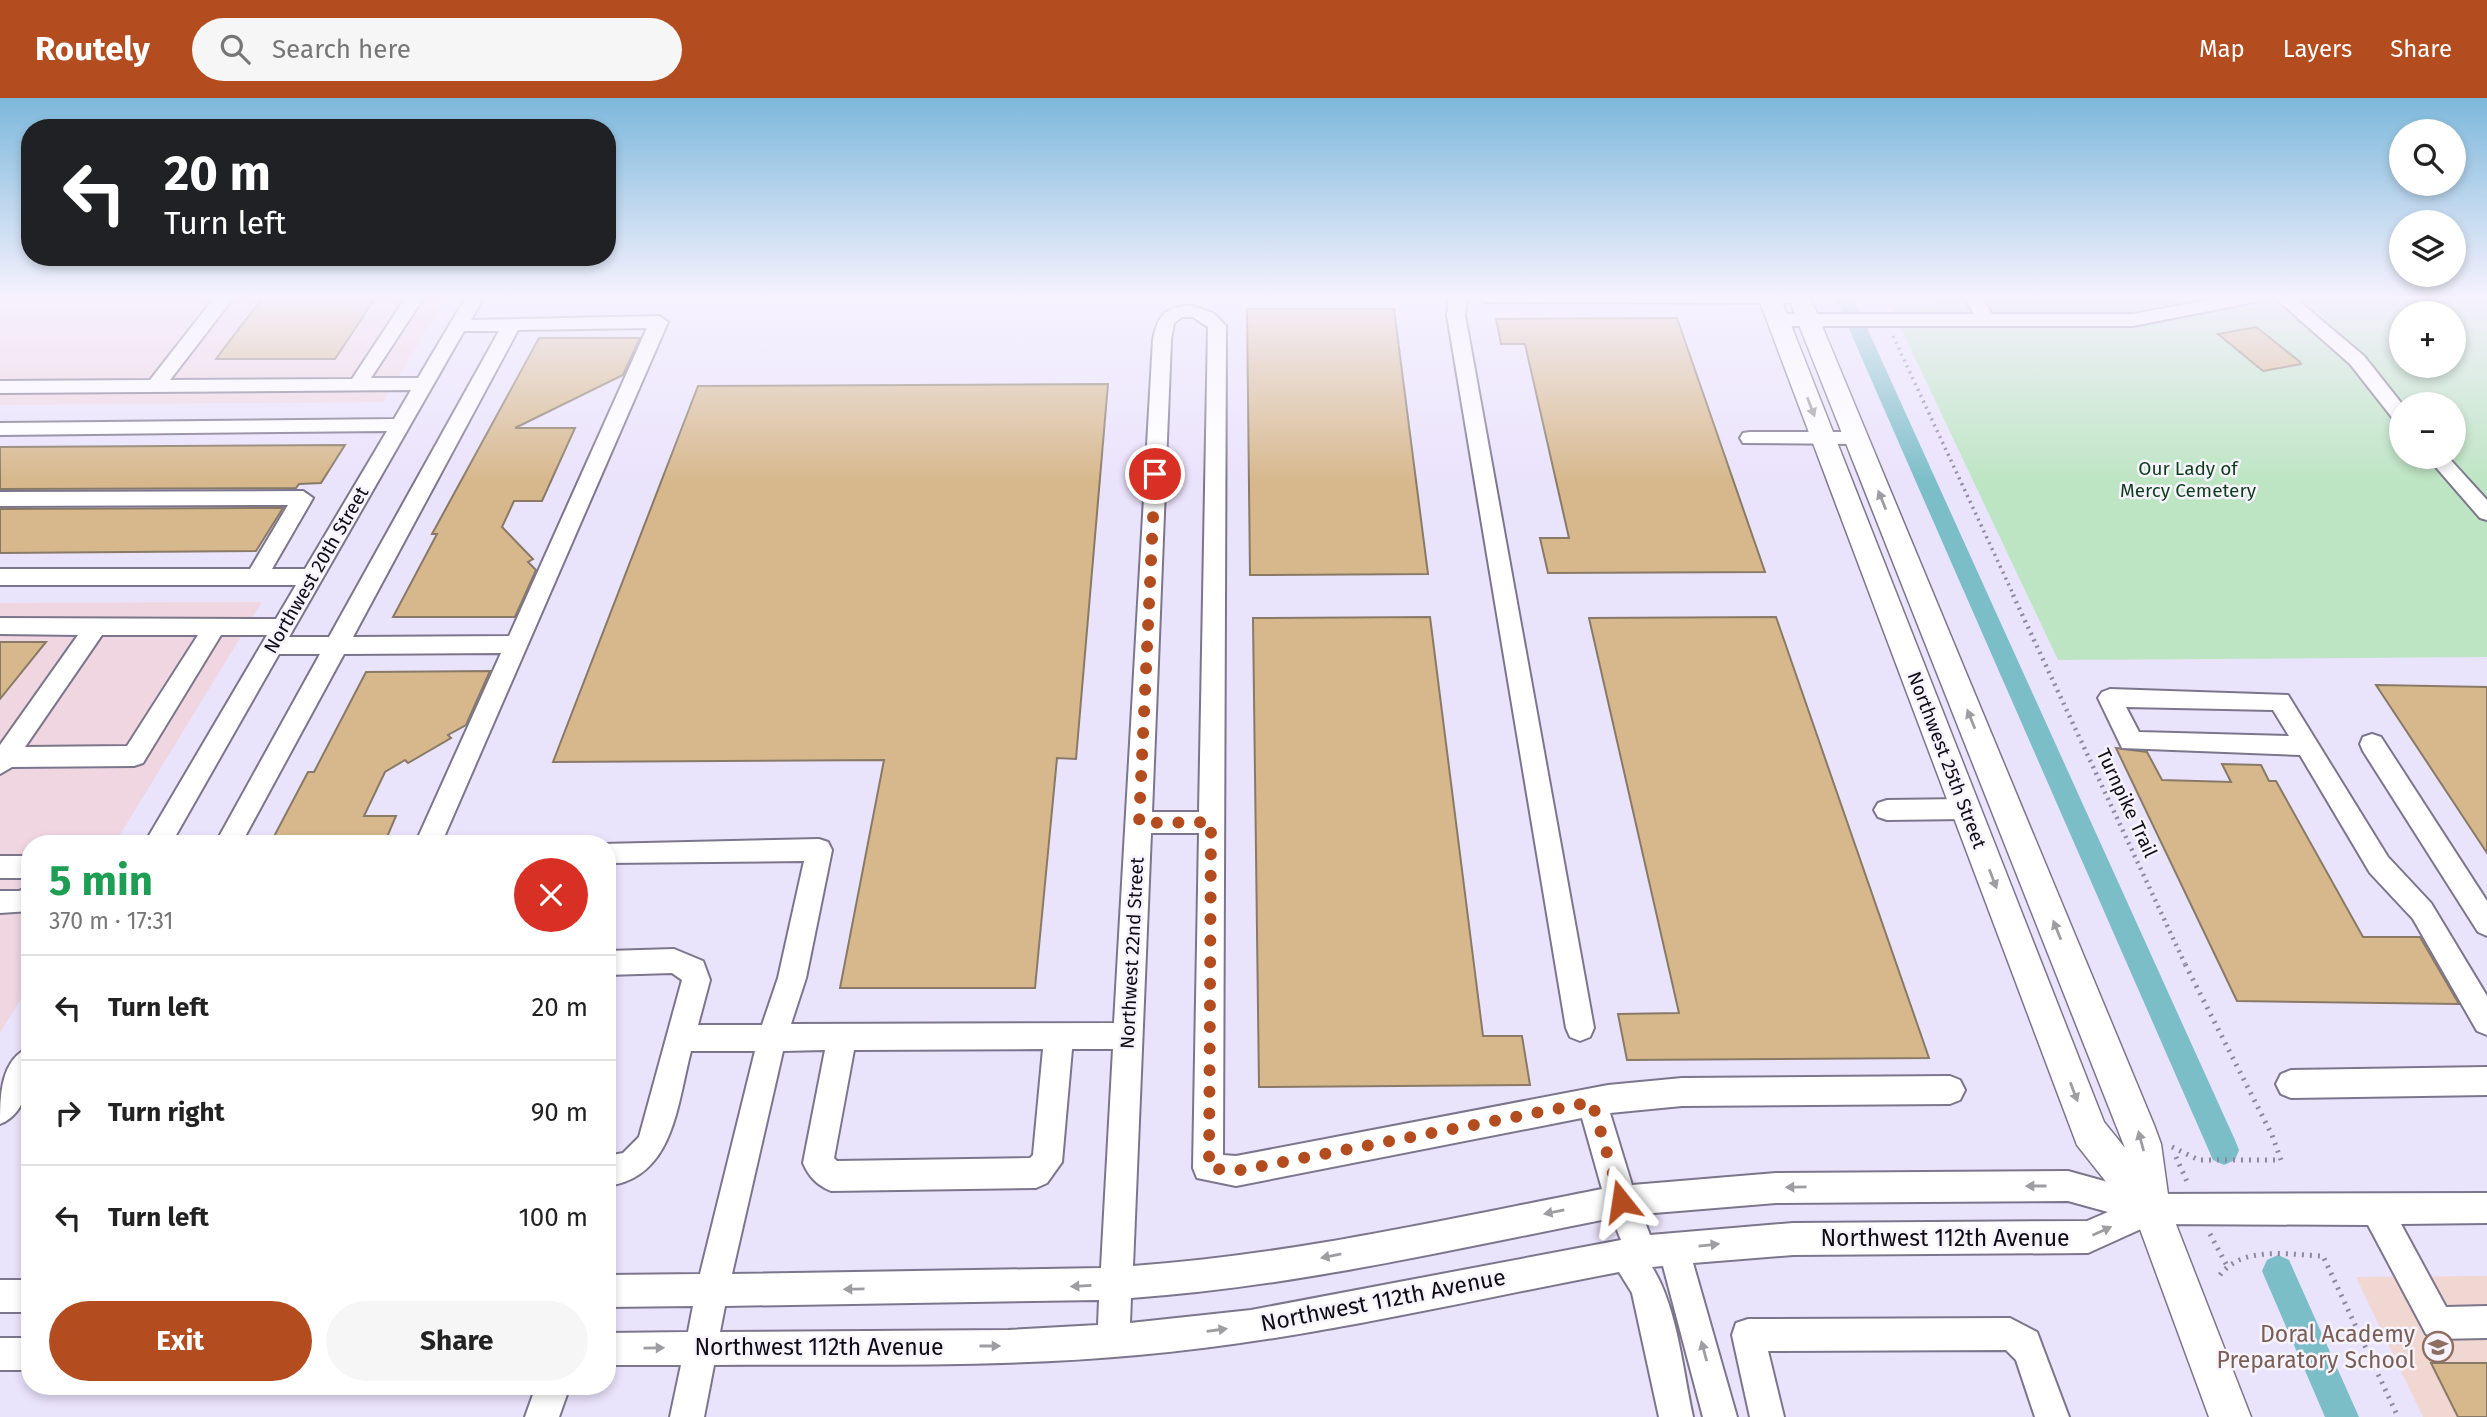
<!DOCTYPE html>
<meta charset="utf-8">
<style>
body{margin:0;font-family:"Fira Sans",sans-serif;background:#f6f6f6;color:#222;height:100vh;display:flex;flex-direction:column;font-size:26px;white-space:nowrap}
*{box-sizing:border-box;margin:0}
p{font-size:23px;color:#767676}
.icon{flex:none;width:38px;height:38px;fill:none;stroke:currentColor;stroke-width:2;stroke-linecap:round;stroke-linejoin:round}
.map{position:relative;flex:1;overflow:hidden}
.drawer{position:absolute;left:21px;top:737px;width:595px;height:560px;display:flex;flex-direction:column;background:#fff;border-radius:28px;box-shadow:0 4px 10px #0003}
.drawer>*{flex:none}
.guide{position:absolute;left:21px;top:21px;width:595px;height:147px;border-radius:28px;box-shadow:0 4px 10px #0003;background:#202124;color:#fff;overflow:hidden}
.fabs{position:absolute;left:2389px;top:21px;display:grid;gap:14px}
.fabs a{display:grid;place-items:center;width:77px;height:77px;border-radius:50%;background:#fff;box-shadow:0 4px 10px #0003;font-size:35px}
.pin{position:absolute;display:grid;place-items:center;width:60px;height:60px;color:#fff;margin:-30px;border:4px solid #fff;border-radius:50%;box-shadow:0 2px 7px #0007}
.me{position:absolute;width:77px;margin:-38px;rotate:345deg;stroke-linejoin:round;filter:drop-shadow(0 0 5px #0008)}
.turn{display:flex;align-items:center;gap:24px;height:147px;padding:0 28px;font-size:32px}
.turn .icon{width:91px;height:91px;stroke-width:2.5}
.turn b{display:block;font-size:49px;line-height:60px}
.round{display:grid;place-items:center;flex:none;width:74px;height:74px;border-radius:37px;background:#f6f6f6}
.headline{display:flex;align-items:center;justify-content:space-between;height:119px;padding:0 28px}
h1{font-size:42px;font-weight:700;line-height:52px;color:#1e9e55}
.action{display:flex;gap:14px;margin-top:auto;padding:14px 28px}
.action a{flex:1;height:80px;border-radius:42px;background:#b34d20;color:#fff;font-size:28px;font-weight:700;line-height:80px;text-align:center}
.action a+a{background:#f6f6f6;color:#222}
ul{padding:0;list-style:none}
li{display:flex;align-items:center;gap:21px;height:105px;padding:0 28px;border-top:2px solid #e0e0e0}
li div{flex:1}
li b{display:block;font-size:26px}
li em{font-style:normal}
header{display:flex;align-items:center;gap:42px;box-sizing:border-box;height:98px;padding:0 35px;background:#b34d20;color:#fff}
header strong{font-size:33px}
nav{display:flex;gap:38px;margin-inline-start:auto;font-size:24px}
.search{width:490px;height:63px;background:#f6f6f6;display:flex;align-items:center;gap:18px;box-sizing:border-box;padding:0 24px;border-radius:38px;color:#767676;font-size:26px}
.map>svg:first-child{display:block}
.commercial{fill:#efd6e0}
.education{fill:#f1d7d2}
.green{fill:#bde5c3;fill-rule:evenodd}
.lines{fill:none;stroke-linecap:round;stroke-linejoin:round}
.canal{fill:#7cbec8;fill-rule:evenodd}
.building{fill:#d7b88c;stroke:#887a66;stroke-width:2}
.minor-casing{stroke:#7c768c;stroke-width:4}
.major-casing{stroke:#7c768c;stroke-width:3}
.path-far2{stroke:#8d899a;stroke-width:3.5;stroke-dasharray:2 4.5;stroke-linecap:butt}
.path-far1{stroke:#8d899a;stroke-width:4.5;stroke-dasharray:2 5;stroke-linecap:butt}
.path{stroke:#8d899a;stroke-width:5;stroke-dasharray:2 6;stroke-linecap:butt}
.minor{fill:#fff;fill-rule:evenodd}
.major{fill:#fff;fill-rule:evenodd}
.oneway{fill:#9e9da1}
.route{stroke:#b34d20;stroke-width:12;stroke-dasharray:0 21.6}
.labels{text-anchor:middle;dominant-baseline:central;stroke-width:5;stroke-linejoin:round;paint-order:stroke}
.park-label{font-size:19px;fill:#0d3e1b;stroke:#f6f3fd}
.street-label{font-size:19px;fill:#0d0b13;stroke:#f6f3fd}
.near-street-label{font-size:23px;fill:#0d0b13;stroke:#f6f3fd}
.near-education-label{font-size:23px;fill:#785e54;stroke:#f6f3fd;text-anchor:end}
</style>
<header>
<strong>Routely</strong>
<div class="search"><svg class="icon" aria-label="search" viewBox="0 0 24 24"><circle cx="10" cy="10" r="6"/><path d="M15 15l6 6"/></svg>Search here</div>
<nav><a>Map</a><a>Layers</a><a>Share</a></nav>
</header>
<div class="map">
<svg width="2487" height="1319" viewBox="0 0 2487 1319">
<rect width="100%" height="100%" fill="#eae3fc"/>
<g class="commercial">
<path d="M0,199H447L383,304L0,307Z"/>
<path d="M262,504L115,745L30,746V886L0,935V505Z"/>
</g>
<path class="education" d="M2487,1178V1319H2423L2356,1179Z"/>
<path class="green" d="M1936,199H2487V559L2058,562L1889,205L1939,207ZM2401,215H2454V268H2401ZM2401,306H2454V359H2401Z"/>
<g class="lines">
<g class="canal">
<path d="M1835,199H1853L2235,1042L2239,1052L2235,1062L2224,1067L2213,1062Z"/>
<path d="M2278,1157L2289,1162L2359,1319H2325L2262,1173L2267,1162Z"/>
</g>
</g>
<g class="building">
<path d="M263,199H376L335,261H216Z"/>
<path d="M1247,211H1394L1428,476L1250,477Z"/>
<path d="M1677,220L1765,474L1548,475L1540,440H1569L1525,246H1501L1496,221Z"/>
<path d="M2256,229L2299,263L2301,266L2263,273L2218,236Z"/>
<path d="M539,240H640L623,277L515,330H575L542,403H514L502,429L533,461L528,464L536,472L515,519H393L437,436H432Z"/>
<path d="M1108,286L1076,661L1057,660L1035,890H840L884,662L553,664L698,288Z"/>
<path d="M345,347L321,385L299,386L296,390L0,391V349Z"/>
<path d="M283,410L256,453L0,455V411Z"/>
<path d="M1430,519L1483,938H1522L1530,987L1259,989L1253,520Z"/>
<path d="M1776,519L1929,960L1627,962L1618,916L1679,915L1589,520Z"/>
<path d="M0,544H46L0,601Z"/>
<path d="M490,573L466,627L448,637L451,640L408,665L405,662L385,674L364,718H396L384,746H270L308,674H314L366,574Z"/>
<path d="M2376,587L2487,589V755Z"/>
<path d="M2116,650L2147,654L2162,682L2231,684L2222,666L2261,667L2269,683H2276L2363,839H2420L2459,906L2237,903Z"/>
<path d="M2431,1265H2487V1319H2458Z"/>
</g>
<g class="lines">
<g class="minor-casing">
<g id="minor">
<path d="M215,199H234L170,282L352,281L406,199H424L371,280H418L466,199H484L471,222L659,218L668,224L441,746H415L501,555L344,556L241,746H215L320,556H279L171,746H144L267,537H221L143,665L134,668L12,669L0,676V647L78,537L0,536V520L276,521L296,487H0V471H250L288,407L0,408V394L303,393L313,400L272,471H305L387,333L0,337V325L394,321L411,292L0,295V283L150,282ZM647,230L509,538L353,539L518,232ZM464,233H499L329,539H289ZM102,537H198L127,648L25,649Z"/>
<path d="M1449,199H1467L1465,217L1594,930L1590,939L1580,943L1570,939L1566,930L1447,217Z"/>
<path d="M1477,199H1807L1808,200L1799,205L1486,204Z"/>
<path d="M1964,199H1982L1992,216H2133L2225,199H2263L2254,204L2133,228H1778L1769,222L1778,216H1974Z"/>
<path d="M2274,199H2294L2364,258L2402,306L2401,324L2394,322L2350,266Z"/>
<path d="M1192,208L1213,215L1226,228L1223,1057L1236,1058L1608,987L1682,980L1950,978L1960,982L1965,992L1960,1002L1950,1006L1682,1008L1610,1015L1632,1087L1776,1075L2068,1073L2151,1096L2487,1095V1125L2401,1126L2446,1209L2487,1208V1240L2437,1241L2426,1236L2368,1127L2152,1126L2088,1155L1793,1157L1693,1165L1737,1319H1703L1663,1168L1652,1169C1677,1208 1683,1273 1693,1319H1659L1632,1195L1619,1174C1460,1204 1300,1243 1138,1257C998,1270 855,1266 714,1267L704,1319H670L681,1267H607V1235L688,1234L693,1208L607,1209V1177L700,1176L755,953H691C677,1006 674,1080 607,1088V1058L623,1055L639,1039L682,882L672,875L607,877V853L674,851L703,863L710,882L698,927H762L778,880L804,763L607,765V746H601L819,741L828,744L832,752L806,880L791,926L1114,925L1153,242C1157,218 1166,207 1192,208ZM1182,219H1193L1208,229L1199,714H1152L1171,242L1174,225ZM1151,735H1199L1193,1070L1197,1080L1236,1088L1582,1020L1602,1091C1447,1121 1291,1157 1133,1168ZM1043,951L1033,1057L1030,1060L837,1063L834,1060L854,952ZM1072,951H1113L1101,1170L732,1176L783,953L825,952L803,1065C809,1079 817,1087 831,1093L1036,1090L1047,1085L1062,1064ZM2068,1103L2108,1114L2087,1123L1793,1125L1650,1137L1642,1116L1776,1105ZM1612,1120L1621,1142L1251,1212L1130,1225L1131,1200C1293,1189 1453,1151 1612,1120ZM1099,1202L1098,1227L1008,1232L720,1234L725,1208Z"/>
<path d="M1750,334H1856L1866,340L1856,346L1743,345L1740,340L1743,335Z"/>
<path d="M2427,359H2448L2487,402V422L2480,420Z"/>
<path d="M2110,591L2288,597L2388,759L2431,805L2487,898V937L2477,933L2413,821L2370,775L2300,657L2122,650L2098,600L2102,594ZM2126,609L2273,612L2289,638L2139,634Z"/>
<path d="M2372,636L2381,639L2487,803V838L2478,834L2363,653L2360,646L2363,639Z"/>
<path d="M1965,701L1974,704L1978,711L1974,718L1965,721L1887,722L1878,719L1874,712L1878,705L1887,702Z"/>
<rect x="0" y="758" width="30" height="22"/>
<path d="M30,789V813L0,815V793H19Z"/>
<path d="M30,949C30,976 30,1014 0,1026C0,999 0,961 30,949Z"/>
<path d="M2487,969V997L2291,1000L2281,996L2276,986L2281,976L2291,972Z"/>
<rect x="0" y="1182" width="30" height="32"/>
<path d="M2010,1220L2037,1234L2069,1319H2035L2016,1262L2006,1252L1768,1253L1784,1319H1750L1732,1237L1736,1225L1748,1221Z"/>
<rect x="0" y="1240" width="30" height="32"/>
<path d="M536,1288H570L559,1319H525Z"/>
</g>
</g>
<g class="major-casing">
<path id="major" d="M1758,199H1780L2104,1024L2125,1050L1788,199H1810L2154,1027L2161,1046L2170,1111L2251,1319H2209L2137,1123L2077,1047Z"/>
</g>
<path class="path-far2" d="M1893,238L2014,498"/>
<path class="path-far1" d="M2013,497L2185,866"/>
<g class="path">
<path d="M2172,1049L2199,1062H2281L2272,1037L2184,864"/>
<path d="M2176,1059L2188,1086"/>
<path d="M2210,1136L2226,1166"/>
<path d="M2220,1177C2243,1147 2290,1157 2323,1158L2398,1319"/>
</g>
<use href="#minor" class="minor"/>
<use href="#major" class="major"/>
</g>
<defs><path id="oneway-solid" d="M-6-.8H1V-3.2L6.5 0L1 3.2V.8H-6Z" transform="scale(1.75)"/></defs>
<g class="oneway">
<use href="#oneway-solid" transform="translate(1811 309) rotate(69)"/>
<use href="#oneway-solid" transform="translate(1882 402) rotate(-112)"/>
<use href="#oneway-solid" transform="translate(1971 621) rotate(-112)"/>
<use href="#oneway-solid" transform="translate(1993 781) rotate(69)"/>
<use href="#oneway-solid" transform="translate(2057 832) rotate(-112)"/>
<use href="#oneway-solid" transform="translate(2074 994) rotate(69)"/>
<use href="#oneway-solid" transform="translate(2141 1043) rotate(-105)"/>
<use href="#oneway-solid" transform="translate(2036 1088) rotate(180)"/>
<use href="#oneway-solid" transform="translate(1796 1089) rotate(179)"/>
<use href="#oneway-solid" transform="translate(1554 1114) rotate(169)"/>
<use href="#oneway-solid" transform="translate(2102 1133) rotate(-24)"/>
<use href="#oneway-solid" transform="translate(1709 1147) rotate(-6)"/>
<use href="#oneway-solid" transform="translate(1331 1158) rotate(169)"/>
<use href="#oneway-solid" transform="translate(1081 1188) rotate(177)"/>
<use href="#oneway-solid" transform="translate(854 1191) rotate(179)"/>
<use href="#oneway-solid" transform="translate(1217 1232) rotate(-8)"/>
<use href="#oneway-solid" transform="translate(990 1248)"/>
<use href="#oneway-solid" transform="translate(654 1250) rotate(-1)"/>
<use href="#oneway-solid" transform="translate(1704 1253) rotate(-105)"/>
</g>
<linearGradient id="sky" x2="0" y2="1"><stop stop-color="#7db8db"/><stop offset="0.52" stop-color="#f6f2fe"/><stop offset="1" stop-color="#f6f2fe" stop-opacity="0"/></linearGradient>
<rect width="2487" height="384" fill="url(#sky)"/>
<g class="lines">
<path class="route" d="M1155,376L1139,725L1211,724L1209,1070L1236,1073L1592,1004L1621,1103"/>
</g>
<defs>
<g id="school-ring" transform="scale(1.575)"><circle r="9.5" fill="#f6f3fd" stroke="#8d6e63" stroke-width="1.5"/><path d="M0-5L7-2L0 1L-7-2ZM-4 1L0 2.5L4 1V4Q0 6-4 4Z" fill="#8d6e63"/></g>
</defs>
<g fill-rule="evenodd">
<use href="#school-ring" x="2438" y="1249"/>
</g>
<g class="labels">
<g class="park-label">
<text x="2188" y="370">Our Lady of<tspan x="2188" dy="22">Mercy Cemetery</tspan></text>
</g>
<g class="street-label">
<text transform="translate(316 472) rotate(-60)">Northwest 20th Street</text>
<text transform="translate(1947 662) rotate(69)">Northwest 25th Street</text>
<text transform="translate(2127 705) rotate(65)">Turnpike Trail</text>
<text transform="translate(1132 855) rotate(-87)">Northwest 22nd Street</text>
</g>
<g class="near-street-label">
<text x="1945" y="1140">Northwest 112th Avenue</text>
<text transform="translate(1383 1202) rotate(-11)">Northwest 112th Avenue</text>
<text x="819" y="1249">Northwest 112th Avenue</text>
</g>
<g class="near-education-label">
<text x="2415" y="1236">Doral Academy<tspan x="2415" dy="26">Preparatory School</tspan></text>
</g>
</g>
</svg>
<div class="fabs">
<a><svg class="icon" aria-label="search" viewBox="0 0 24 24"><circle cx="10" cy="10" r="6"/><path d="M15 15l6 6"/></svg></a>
<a><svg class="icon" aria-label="layers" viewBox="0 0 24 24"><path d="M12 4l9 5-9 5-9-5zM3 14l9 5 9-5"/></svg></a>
<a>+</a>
<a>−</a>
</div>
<div class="pin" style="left:1155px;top:376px;background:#d93025"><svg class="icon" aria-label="arrive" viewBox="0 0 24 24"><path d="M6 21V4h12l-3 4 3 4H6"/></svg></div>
<svg class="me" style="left:1621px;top:1103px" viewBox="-20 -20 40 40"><path d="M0-17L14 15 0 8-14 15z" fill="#b34d20" stroke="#fff" stroke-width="4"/></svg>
<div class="guide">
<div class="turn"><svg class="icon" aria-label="left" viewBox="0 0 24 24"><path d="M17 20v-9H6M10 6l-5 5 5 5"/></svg><div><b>20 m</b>Turn left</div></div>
</div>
<section class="drawer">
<div class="headline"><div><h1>5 min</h1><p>370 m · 17:31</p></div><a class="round" style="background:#d93025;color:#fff"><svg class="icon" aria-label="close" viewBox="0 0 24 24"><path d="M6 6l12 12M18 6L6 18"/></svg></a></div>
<ul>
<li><svg class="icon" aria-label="left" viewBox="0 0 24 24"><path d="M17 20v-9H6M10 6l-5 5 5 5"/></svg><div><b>Turn left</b></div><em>20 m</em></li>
<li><svg class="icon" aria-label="right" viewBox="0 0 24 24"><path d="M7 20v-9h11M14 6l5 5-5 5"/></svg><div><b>Turn right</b></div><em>90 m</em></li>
<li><svg class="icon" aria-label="left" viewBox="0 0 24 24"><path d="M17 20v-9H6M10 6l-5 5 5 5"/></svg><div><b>Turn left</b></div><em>100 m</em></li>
</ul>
<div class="action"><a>Exit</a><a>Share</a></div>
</section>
</div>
